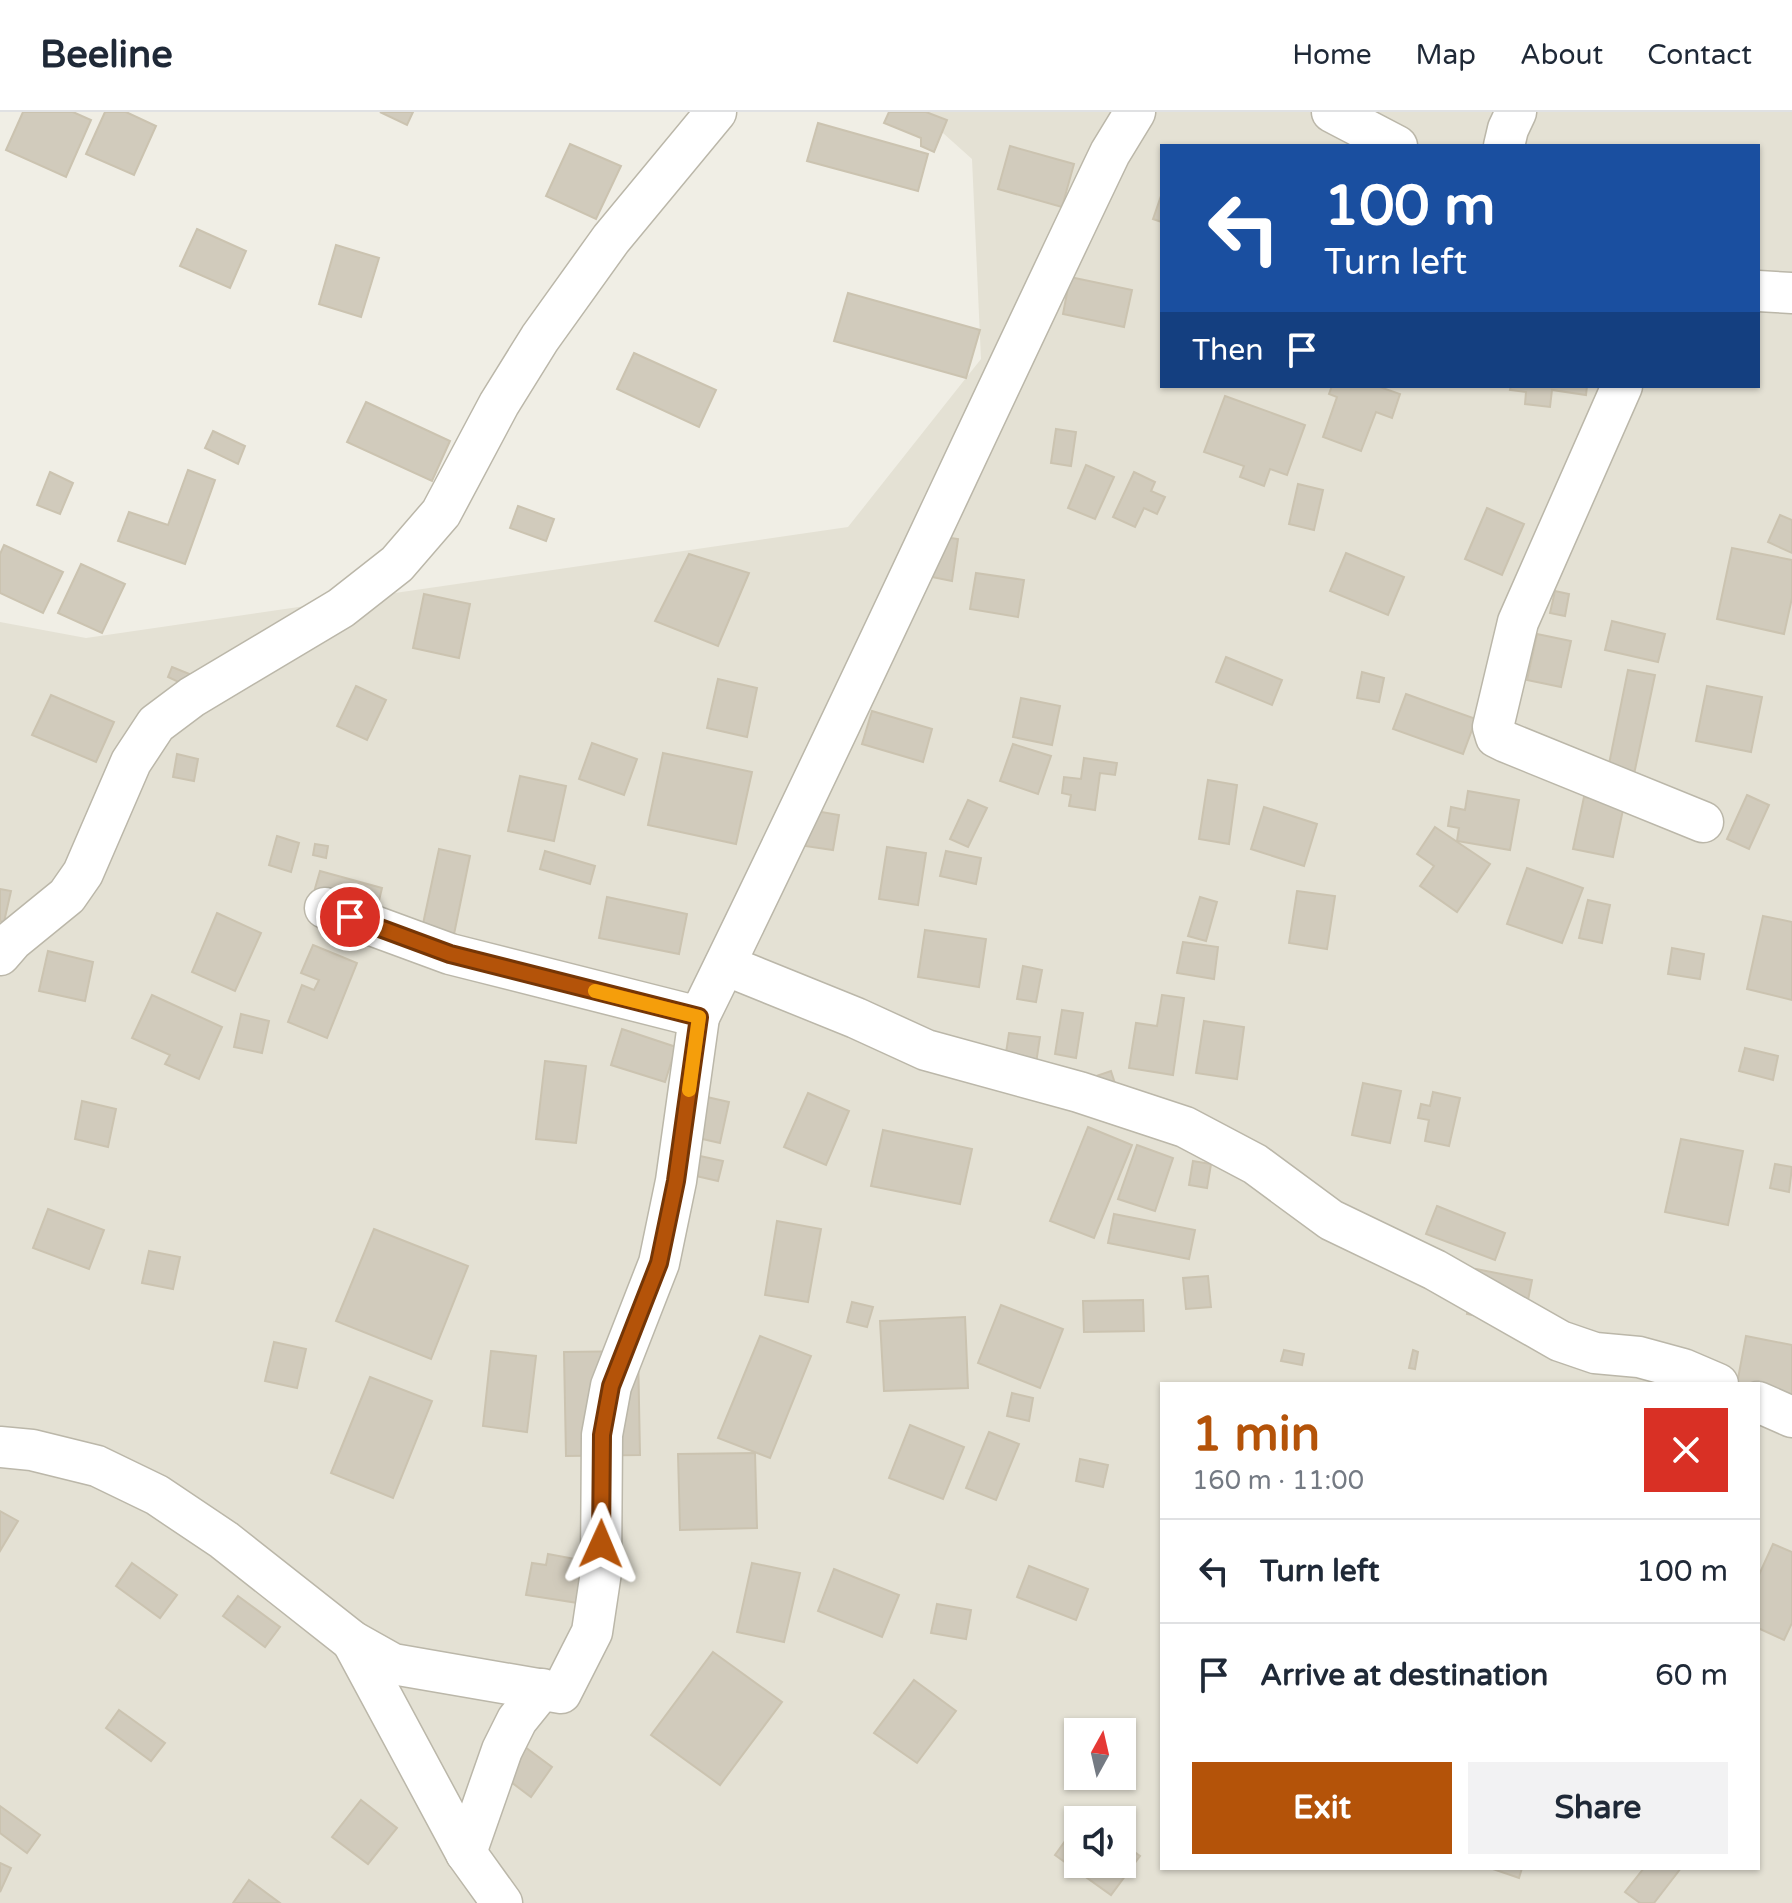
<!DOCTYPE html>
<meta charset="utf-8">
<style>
body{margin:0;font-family:"Varela Round",sans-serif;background:#f2f2f3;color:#1f2937;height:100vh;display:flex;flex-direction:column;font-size:30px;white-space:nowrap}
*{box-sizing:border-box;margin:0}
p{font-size:26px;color:#747a83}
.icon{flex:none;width:44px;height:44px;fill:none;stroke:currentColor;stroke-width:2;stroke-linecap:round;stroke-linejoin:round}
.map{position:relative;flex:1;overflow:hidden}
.drawer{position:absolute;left:1160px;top:1270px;width:600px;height:488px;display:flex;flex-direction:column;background:#fff;border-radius:0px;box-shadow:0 2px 6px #0004}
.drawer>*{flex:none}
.guide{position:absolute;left:1160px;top:32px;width:600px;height:244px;border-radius:0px;box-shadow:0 2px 6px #0004;background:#1a4fa0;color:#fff;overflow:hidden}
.needle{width:52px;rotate:8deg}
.buttons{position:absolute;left:1064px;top:1606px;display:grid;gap:16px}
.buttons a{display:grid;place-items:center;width:72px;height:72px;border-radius:0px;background:#fff;box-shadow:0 2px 6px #0004;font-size:40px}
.pin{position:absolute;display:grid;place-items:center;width:68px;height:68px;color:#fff;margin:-34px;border:4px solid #fff;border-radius:50%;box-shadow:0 2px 8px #0007}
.me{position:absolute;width:88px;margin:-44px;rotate:1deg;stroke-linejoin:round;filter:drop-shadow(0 0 6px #0008)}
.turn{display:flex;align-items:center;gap:28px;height:168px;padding:0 32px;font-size:36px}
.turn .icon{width:104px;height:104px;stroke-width:2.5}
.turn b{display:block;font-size:56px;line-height:68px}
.then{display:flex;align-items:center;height:76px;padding:0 32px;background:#0003;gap:16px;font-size:30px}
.round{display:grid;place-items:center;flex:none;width:84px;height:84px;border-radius:0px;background:#f2f2f3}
.overview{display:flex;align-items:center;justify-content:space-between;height:136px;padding:0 32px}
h1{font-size:48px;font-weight:800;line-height:60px;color:#b45309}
.action{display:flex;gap:16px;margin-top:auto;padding:16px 32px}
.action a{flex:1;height:92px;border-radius:0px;background:#b45309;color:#fff;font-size:32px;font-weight:800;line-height:92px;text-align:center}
.action a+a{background:#f2f2f3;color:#1f2937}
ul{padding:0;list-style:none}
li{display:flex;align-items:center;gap:24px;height:104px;padding:0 32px;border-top:2px solid #e0e1e3}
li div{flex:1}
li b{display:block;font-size:30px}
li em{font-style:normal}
header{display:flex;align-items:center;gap:48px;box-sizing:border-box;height:112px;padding:0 40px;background:#fff;border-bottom:2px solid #e0e1e3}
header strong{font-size:38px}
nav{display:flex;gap:44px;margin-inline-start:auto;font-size:28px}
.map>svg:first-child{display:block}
.residential{fill:#e4e1d4;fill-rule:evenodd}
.building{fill:#d1cbbc;stroke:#cbc3b0;stroke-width:2}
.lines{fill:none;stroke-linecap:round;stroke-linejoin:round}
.minor-casing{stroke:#bbb7a9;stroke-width:43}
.minor{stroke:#fff;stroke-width:40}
.route-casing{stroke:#753606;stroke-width:20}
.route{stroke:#b45309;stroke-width:14}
.slow{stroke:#f59e0b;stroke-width:14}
</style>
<header>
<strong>Beeline</strong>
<nav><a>Home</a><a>Map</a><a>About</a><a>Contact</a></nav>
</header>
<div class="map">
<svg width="1792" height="1791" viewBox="0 0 1792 1791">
<rect width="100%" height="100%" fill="#f0eee5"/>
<path class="residential" d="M915,0H1792V1791H0V510L86,526L848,415L981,247L972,47L934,13ZM1162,34H1758V274H1162ZM1162,1272H1758V1756H1162ZM1078,1620H1122V1664H1078ZM1078,1708H1122V1752H1078Z"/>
<g class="building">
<path d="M23,0H73L91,8L66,65L6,38Z"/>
<path d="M105,0H126L156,14L134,63L86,42Z"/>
<path d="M380,0H413L407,13Z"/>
<path d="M889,0H926L947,8L934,40L921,34V26L884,11Z"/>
<path d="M818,11L928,42L918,79L807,49Z"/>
<path d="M570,32L621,54L596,107L546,84Z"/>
<path d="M1010,34L1074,52L1062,95L998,77Z"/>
<path d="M1162,81V110L1153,107Z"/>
<path d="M197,117L246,139L230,176L180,154Z"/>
<path d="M336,133L379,146L361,205L319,192Z"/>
<path d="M1070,165L1132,178L1124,215L1063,202Z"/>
<path d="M848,181L980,218L966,266L834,229Z"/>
<path d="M634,241L716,278L699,315L617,277Z"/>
<path d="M1332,274H1377L1400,282L1392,306L1376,300L1361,339L1323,325L1337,285L1329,282Z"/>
<path d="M1511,274H1587L1586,283L1552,278L1550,295L1525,292L1526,280L1510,278Z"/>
<path d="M1225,284L1305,313L1287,363L1270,357L1264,374L1240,365L1244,354L1204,340Z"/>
<path d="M366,290L450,329L432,369L347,330Z"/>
<path d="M1056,317L1076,320L1071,354L1051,351Z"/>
<path d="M213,319L245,334L238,352L205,336Z"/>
<path d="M1086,353L1114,365L1095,407L1068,396Z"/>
<path d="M188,358L215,368L185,452L118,429L129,400L168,413Z"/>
<path d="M50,360L73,371L60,402L37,393Z"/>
<path d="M1134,360L1155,370L1151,379L1165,385L1157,402L1144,396L1135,415L1113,405Z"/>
<path d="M1298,372L1323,378L1314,418L1289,412Z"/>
<path d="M518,394L554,407L546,429L510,416Z"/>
<path d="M1487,396L1524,412L1502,463L1465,447Z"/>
<path d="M1780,403L1792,408V441L1768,430Z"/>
<path d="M938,424L958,427L952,469L932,465Z"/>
<path d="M4,433L63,460L43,501L0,481V442Z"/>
<path d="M1732,436L1792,448V486L1784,522L1717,507Z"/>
<path d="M1346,441L1404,465L1388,503L1330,479Z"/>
<path d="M689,442L749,461L718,534L655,509Z"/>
<path d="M81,452L125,472L102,521L58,501Z"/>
<path d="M976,461L1024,468L1018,505L970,497Z"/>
<path d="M1555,479L1569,482L1565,504L1550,501Z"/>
<path d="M424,482L470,492L459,546L413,536Z"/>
<path d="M1612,509L1665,522L1658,550L1605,538Z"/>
<path d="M1537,522L1571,529L1561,575L1527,568Z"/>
<path d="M1226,545L1282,568L1272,593L1216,570Z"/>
<path d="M172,555L192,563L187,574L168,565Z"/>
<path d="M1628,558L1655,563L1633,667L1607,662Z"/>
<path d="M1362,560L1384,566L1379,590L1357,586Z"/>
<path d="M718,567L757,576L747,625L707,616Z"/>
<path d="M356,574L386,588L367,628L337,614Z"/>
<path d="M1707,574L1762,585L1751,640L1696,629Z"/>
<path d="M1406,582L1476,607L1463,642L1393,617Z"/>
<path d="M51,583L114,610L96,650L32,623Z"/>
<path d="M1021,586L1060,594L1052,633L1013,625Z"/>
<path d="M872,599L932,617L923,650L862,632Z"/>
<path d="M592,631L637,647L624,683L579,667Z"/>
<path d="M1013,632L1051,644L1038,682L1000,669Z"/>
<path d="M663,641L752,660L736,732L648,713Z"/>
<path d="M177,642L198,647L194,669L173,665Z"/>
<path d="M1084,646L1117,651L1115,663L1100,661L1095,698L1069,694L1071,683L1062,681L1064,665L1081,667Z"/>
<path d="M520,664L566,674L554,729L508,719Z"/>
<path d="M1208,668L1237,673L1229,732L1199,727Z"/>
<path d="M1468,679L1519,688L1510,738L1457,729L1459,716L1448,714L1451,695L1465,698Z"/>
<path d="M1747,683L1769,693L1749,737L1727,727Z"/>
<path d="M1584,685L1624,693L1613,745L1573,737Z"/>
<path d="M968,688L987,696L968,735L950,727Z"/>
<path d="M1264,695L1317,712L1304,754L1251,737Z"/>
<path d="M810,698L839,703L833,738L805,734Z"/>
<path d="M1435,715L1490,752L1457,800L1420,774L1434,754L1417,742Z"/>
<path d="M277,724L299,731L291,760L269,753Z"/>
<path d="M315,732L328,734L326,746L313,743Z"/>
<path d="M887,735L926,741L918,793L879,787Z"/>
<path d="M439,737L470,744L452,832L420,826Z"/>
<path d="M545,739L595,754L590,772L540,757Z"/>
<path d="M946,739L981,746L976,772L940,764Z"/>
<path d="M1527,756L1583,776L1562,831L1507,812Z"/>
<path d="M320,759L382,776L375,805L312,787Z"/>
<path d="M0,777L11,779L4,810L0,809Z"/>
<path d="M1297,779L1335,784L1327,837L1289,831Z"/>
<path d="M607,785L687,802L679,842L599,826Z"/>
<path d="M1200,785L1217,790L1206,829L1188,824Z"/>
<path d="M1588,788L1610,793L1602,831L1579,826Z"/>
<path d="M217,801L261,821L235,879L192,860Z"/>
<path d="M1763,804L1792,810V888L1747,877Z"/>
<path d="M925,818L986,827L979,875L918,865Z"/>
<path d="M1183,830L1218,835L1214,867L1177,861Z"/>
<path d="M313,833L357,851L327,926L288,910L302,873L314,878L319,868L301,861Z"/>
<path d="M1672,836L1704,842L1700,867L1668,862Z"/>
<path d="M48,839L93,850L85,889L39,879Z"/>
<path d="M1023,854L1042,858L1036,890L1017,887Z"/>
<path d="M152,883L222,915L199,967L165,952L170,943L132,926Z"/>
<path d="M1162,883L1184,886L1173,963L1129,956L1136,911L1157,914Z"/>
<path d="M1062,898L1083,901L1076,946L1055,942Z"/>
<path d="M241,902L269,909L262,941L234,935Z"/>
<path d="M1204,909L1244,915L1237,967L1196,961Z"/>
<path d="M622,917L676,935L665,970L611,953Z"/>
<path d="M1009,921L1040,925L1035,958L1004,954Z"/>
<path d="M1745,936L1778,944L1773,968L1739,959Z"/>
<path d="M545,949L586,954L576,1031L536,1027Z"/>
<path d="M1111,959L1118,981L1104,986L1096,964Z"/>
<path d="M1363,971L1401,979L1390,1031L1352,1023Z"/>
<path d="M1433,980L1460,986L1449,1034L1425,1029L1429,1008L1418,1006L1421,992L1430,994Z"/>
<path d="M808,981L849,999L826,1053L784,1035Z"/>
<path d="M707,985L729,990L720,1031L698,1026Z"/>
<path d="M82,989L116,997L108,1035L75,1027Z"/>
<path d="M1088,1015L1132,1033L1094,1126L1050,1109Z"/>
<path d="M883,1018L972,1037L960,1092L871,1074Z"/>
<path d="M1681,1027L1743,1039L1728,1113L1665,1100Z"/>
<path d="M1137,1033L1173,1046L1155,1099L1118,1087Z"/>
<path d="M700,1044L723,1049L718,1069L696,1064Z"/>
<path d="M1193,1049L1211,1052L1207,1076L1189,1073Z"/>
<path d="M1775,1052L1792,1055L1789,1080L1770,1076Z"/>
<path d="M1437,1094L1505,1121L1495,1148L1426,1122Z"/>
<path d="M48,1097L104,1118L89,1157L33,1136Z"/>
<path d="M1114,1102L1195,1118L1189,1147L1108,1131Z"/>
<path d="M777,1109L821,1117L808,1190L765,1183Z"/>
<path d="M374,1117L468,1154L431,1247L336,1209Z"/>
<path d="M149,1139L180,1145L173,1177L142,1171Z"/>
<path d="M1476,1157L1532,1168L1523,1213L1467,1202Z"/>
<path d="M1208,1164L1211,1195L1186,1197L1183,1166Z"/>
<path d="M1143,1188L1144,1219L1084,1220L1083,1189Z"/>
<path d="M852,1190L873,1195L867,1215L847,1210Z"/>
<path d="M1001,1193L1063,1217L1040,1276L978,1251Z"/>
<path d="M965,1205L968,1276L884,1279L880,1209Z"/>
<path d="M760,1224L811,1244L770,1346L718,1326Z"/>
<path d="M1746,1224L1792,1233V1284L1758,1272H1737Z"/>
<path d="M274,1230L306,1237L297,1276L265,1269Z"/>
<path d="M1284,1238L1304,1242L1302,1253L1281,1249Z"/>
<path d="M1413,1238L1418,1240L1415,1257L1409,1256Z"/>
<path d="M491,1239L536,1244L527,1320L483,1314Z"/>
<path d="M638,1239L640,1343L566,1344L564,1240Z"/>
<path d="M370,1265L432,1289L393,1386L331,1361Z"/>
<path d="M1012,1281L1033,1286L1029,1309L1007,1304Z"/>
<path d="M910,1313L964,1335L943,1387L889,1366Z"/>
<path d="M989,1320L1019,1332L996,1388L966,1376Z"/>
<path d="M755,1341L757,1416L680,1418L678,1342Z"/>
<path d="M1080,1347L1108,1353L1103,1375L1076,1369Z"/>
<path d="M0,1399L18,1409L0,1439Z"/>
<path d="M1773,1432L1792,1440V1511L1784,1528L1758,1516V1465Z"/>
<path d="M548,1442L586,1449L578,1491L526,1483L532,1451L546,1453Z"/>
<path d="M132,1451L177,1483L160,1506L116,1474Z"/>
<path d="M752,1451L800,1461L784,1530L737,1520Z"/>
<path d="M1029,1454L1088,1477L1076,1508L1017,1485Z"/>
<path d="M834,1457L899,1483L882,1525L818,1499Z"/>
<path d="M238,1484L280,1515L265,1535L223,1504Z"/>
<path d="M937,1492L971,1498L966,1527L931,1521Z"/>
<path d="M713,1540L782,1590L720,1673L651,1623Z"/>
<path d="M914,1568L956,1599L917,1651L874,1621Z"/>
<path d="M119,1598L165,1631L151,1649L106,1616Z"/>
<path d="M521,1632L552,1655L531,1685L499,1661Z"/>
<path d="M361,1688L397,1716L368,1752L332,1725Z"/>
<path d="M0,1694L40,1723L27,1741L0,1721Z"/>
<path d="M1078,1711V1752H1122V1731L1140,1744L1111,1783L1055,1743Z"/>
<path d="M0,1751L11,1756L0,1780Z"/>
<path d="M1490,1756H1522L1519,1766Z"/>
<path d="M1644,1756H1681L1654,1791H1640L1625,1780Z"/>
<path d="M249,1768L280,1791H233Z"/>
</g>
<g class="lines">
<g class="minor-casing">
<g id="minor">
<path d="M1332,0L1397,34"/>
<path d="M1504,34L1508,17L1516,0"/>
<path d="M1758,179L1792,181"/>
<path d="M1622,274L1518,510L1493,615L1496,625L1506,630L1703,710"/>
<path d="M325,796L450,842L699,905C840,619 972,329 1110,41L1135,0"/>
<path d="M0,843L13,828L67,784L83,761L131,650L156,612L192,585L341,496L397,452L441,401L499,292L540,226L611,127L716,0"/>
<path d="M725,853L856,906L926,938L1079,980L1185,1015L1255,1052L1331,1108L1435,1158L1560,1229L1595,1241L1639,1245L1683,1257L1718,1272"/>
<path d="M1758,1290L1792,1305"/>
<path d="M0,1335L32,1338L97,1354L157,1383L224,1428L352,1529L393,1552L561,1581L592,1520L601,1460L602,1323L611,1274L659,1151L676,1069L699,905"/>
<path d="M352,1529L466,1741L502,1791"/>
<path d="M466,1741L502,1638L517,1608L542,1577"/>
</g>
</g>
<use href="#minor" class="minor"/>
</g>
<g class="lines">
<g class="route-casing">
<path id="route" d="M350,805L450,842L699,905L676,1069L659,1151L611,1274L602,1323L601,1432"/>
</g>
<use href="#route" class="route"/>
<path class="slow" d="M595,879L699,905L689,978"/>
</g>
</svg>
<div class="buttons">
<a><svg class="needle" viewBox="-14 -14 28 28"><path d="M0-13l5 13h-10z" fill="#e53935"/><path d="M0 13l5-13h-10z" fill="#747a83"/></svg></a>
<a><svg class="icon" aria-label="sound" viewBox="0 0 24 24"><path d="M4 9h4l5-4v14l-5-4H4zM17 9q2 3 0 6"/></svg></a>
</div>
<div class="pin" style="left:350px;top:805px;background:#d93025"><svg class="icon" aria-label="arrive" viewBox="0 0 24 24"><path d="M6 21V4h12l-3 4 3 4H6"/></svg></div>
<svg class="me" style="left:601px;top:1432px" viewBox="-20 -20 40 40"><path d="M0-17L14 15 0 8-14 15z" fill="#b45309" stroke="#fff" stroke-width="4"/></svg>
<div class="guide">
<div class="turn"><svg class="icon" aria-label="left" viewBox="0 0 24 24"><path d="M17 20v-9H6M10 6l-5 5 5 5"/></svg><div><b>100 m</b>Turn left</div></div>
<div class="then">Then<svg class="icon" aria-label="arrive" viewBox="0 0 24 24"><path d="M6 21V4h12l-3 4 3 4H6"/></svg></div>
</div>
<section class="drawer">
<div class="overview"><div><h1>1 min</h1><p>160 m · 11:00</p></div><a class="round" style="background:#d93025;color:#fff"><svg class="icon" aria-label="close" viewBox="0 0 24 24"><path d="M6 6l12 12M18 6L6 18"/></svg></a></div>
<ul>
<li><svg class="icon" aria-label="left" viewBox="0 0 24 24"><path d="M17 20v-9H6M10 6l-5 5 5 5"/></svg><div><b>Turn left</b></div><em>100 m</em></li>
<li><svg class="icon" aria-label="arrive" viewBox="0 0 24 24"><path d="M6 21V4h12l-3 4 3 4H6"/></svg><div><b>Arrive at destination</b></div><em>60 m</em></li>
</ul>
<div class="action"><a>Exit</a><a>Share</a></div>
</section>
</div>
